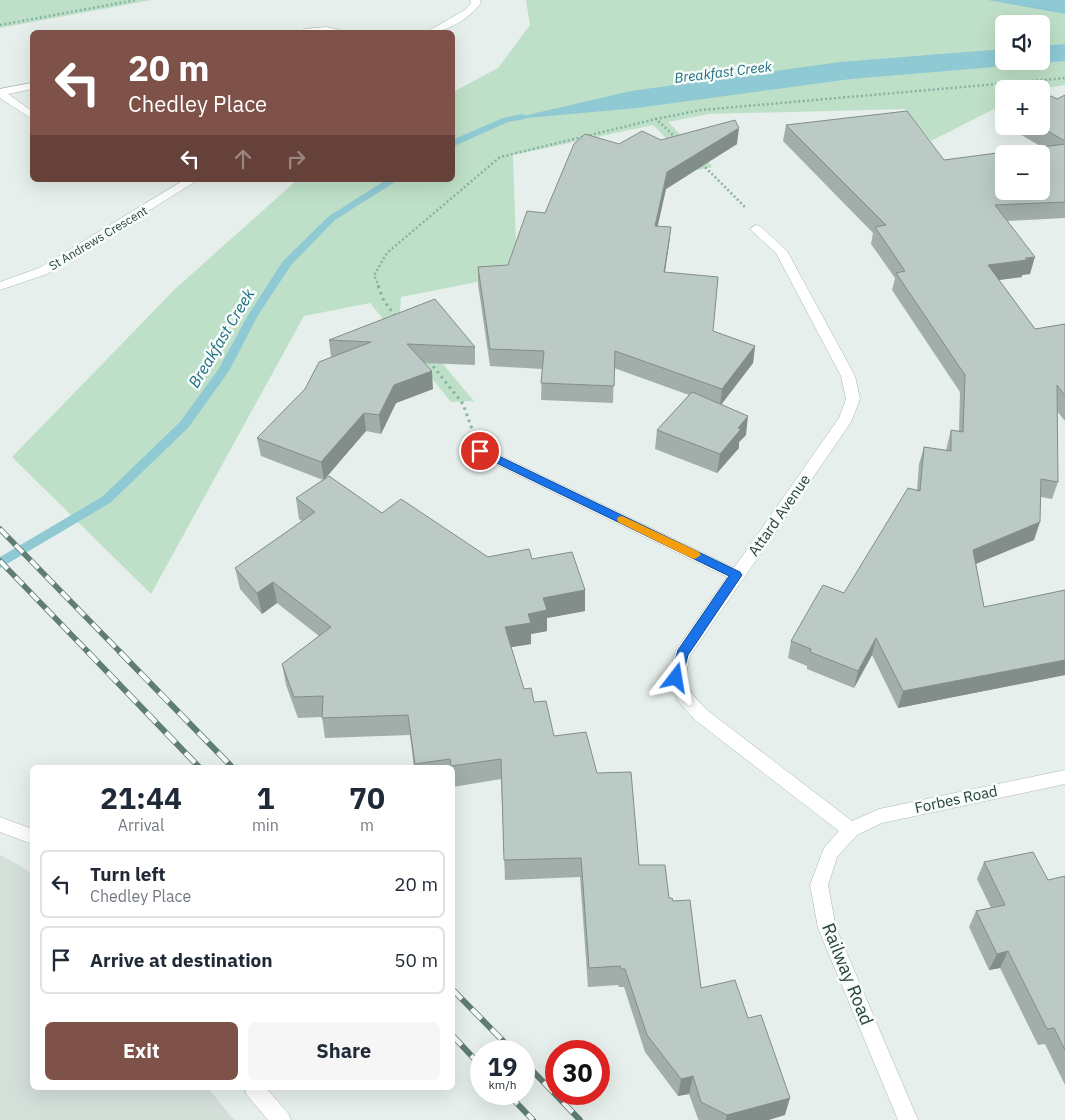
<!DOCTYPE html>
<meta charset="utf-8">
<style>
body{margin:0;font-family:"IBM Plex Sans",sans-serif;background:#f6f6f7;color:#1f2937;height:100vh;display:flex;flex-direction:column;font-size:19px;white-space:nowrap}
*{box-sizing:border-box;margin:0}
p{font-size:16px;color:#747a83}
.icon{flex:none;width:28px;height:28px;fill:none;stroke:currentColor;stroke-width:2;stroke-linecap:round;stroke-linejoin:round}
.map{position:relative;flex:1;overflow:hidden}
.drawer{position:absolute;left:30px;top:765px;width:425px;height:325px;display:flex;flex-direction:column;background:#fff;border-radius:8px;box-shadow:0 5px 20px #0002}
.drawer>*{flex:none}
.hud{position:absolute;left:30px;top:30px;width:425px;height:152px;border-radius:8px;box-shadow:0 5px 20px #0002;background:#7f5249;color:#fff;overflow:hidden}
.controls{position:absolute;left:995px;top:15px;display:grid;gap:10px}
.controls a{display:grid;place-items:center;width:55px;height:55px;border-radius:8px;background:#fff;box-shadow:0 5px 20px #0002;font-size:25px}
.speed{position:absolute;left:470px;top:1040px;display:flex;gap:10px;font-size:25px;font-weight:700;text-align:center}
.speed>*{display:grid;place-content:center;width:65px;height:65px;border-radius:50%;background:#fff;box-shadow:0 5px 20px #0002;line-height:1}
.speed small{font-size:12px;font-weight:400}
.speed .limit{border:8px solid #d22;background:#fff;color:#111}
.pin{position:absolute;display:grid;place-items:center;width:42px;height:42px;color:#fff;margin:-21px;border:2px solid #fff;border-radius:50%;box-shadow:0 1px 5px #0007}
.me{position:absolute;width:55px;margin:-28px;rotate:14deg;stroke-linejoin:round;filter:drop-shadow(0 0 4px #0008)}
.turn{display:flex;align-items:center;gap:18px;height:105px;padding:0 15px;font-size:22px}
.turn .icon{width:65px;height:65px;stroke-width:2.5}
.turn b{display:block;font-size:35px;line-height:42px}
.lanes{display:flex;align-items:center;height:48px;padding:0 15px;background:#0003;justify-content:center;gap:25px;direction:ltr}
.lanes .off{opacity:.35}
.eta{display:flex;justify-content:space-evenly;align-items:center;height:85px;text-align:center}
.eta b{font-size:30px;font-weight:800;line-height:35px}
.action{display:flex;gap:10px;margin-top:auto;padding:10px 15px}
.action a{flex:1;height:58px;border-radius:8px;background:#7f5249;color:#fff;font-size:20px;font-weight:800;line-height:58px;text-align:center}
.action a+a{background:#f6f6f7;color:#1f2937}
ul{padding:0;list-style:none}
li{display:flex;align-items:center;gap:15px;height:68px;margin:0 10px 8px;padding:0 5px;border:2px solid #e0e1e3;border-radius:8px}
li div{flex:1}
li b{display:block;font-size:19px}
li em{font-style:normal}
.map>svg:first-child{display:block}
.built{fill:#d4dfda}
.green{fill:#bfe0c8;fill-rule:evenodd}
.water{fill:#8ec9d4}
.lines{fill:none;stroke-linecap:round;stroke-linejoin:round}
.stream{fill:#8ec9d4;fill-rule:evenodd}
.lane-casing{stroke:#a8b8b2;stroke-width:1}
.street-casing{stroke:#a8b8b2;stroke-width:1}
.path-far1{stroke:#86b3a5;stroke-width:2.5;stroke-dasharray:2 2.5;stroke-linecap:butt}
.path{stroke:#86b3a5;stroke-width:3;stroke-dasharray:2.5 4;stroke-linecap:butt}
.lane{fill:#fff;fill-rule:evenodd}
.street{fill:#fff;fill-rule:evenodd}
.rail-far1-casing{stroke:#5f7d75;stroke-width:5.5}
.rail-casing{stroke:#5f7d75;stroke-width:6}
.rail-far1{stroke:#f7fbf9;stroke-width:4;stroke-dasharray:11;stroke-linecap:butt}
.rail{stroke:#f7fbf9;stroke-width:4.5;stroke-dasharray:14;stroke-linecap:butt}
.wall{fill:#a1aea9}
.shaded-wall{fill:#838d89}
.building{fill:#bbcac4;stroke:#838d89;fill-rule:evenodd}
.route{fill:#1a73e8;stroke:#114b97}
.slow{fill:#f59e0b}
.labels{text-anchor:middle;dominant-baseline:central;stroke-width:5;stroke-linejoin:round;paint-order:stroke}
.far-street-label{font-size:12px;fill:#24423a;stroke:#f7fbf9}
.far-water-label{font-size:14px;font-style:italic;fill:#1c6f80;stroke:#f7fbf9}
.street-label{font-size:15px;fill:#24423a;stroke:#f7fbf9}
.water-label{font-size:16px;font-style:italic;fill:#1c6f80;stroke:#f7fbf9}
.near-street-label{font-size:18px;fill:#24423a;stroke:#f7fbf9}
</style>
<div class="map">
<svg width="1065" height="1120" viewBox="0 0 1065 1120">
<rect width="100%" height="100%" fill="#e6efeb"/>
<path class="built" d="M0,855L24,868L32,875V1088H208L234,1120H0Z"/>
<g class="green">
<path d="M0,0H152L0,28Z"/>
<path d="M526,0H1065V85L1037,89H1004V104L931,141L905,109L709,114L668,122L713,167L698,170L653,125L513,155L517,274L401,297L400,313L474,401L451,402L370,303L304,316L151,594L12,457L175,289L297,180H452L453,92L498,68L530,25ZM1004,24H1041V61H1004Z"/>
</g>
<g class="water">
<path d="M988,0H1065V14Z"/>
<path d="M1065,44V61L851,79L637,108L506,120L631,91L840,62L1004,49V61H1041V46Z"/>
</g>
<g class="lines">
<g class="stream">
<path d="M522,114L527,117L525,119L508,122L452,147V140L503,118Z"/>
<path d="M386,180H398L335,220L291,265L257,317L229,371L188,428L110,503L0,568V557L102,497L180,422L218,370L247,317L283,261L329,216Z"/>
</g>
<g class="lane-casing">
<g id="lane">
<path d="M326,27L340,30L341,32H300L305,29Z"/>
<path d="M32,83V89L8,94L32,111V119L0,98V89Z"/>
<path d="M0,817L32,829V844L0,832Z"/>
<path d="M244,1088H266L288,1113L291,1120H268L247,1095Z"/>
</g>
</g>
<g class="street-casing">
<g id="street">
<path d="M470,0H480L481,3C470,18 448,32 429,32L430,30L465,10L471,3Z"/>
<path d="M184,180H198L47,274L0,290V282L39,268Z"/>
<path d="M756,225L760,226L787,251L855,376L860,399L851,422L690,656C682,687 686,687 707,710L852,821L879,809L1065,770V784L882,823L857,835L837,857L828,885L836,928L918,1120H898L818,928L810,885L824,848L839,831L695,720L679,702L668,678L676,650L727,577L475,454L473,451L475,448H485L734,568L839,418L846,399L841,376L776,253L750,229Z"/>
</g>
</g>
<g class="path-far1">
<path d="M0,25L136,0"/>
<path d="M676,138L656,119L701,110L1065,78"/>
<path d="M702,164L745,207"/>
<path d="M379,287L374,275L387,253L500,157L656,119"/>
</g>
<g class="path">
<path d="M378,286L384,301L397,318"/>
<path d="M429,361L463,404L472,429"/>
</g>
<use href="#lane" class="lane"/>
<use href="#street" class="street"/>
<g class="rail-far1-casing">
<g id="rail-far1">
<path d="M0,529L121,653"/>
<path d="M0,561L89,653"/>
</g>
</g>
<g class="rail-casing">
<g id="rail">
<path d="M88,652L200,768"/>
<path d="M120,652L233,768"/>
<path d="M452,989L513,1051"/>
<path d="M452,1035L481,1066"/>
<path d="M524,1062L580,1120"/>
<path d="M508,1094L533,1120"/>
</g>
</g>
<use href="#rail-far1" class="rail-far1"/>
<use href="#rail" class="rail"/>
</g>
<g class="wall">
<path d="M1065,95V218L1007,221L1030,274L1022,275V277L999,280L1035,329L1065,324V421L1057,411L1058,482L1052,499L1041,497L1034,540L976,564L984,607L1065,590V675L898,708L872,655L854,688L807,669V666L788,658L791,641L844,593L917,490L919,464L924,447L946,450L951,430L959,431L960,392L892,290L895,278L871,244L873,233L783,141L786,125L944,160L1042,147L1009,128L1010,126H1041L1057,99Z"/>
<path d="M661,140L737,144L666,189L657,226L671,227L669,244L665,273L713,331L755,346L753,363L721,405L746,435L739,442V448L717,473L655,449L657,430L689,395L614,368L613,403L541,400L542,369L490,366L478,284V267L508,265L545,213L619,144Z"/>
<path d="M329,340L475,347V365L425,363L433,389L396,403L381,434L366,431L325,478L382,513L488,557L532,559L585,590V611L547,618V631L531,634V644L511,647L524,689L534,702L554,736L597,773L639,865L669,898L701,988L785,1115L768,1120H699L698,1119L689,1094L678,1096L645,1052L624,987H619L618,985L588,987L580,877L505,880L501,779L453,787L452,768H414L410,735L325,738L322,717L298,718L286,685L282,664L319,636L277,603L262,614L240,589L235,568L302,521L299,519L296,498L323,480L261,456L257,438L305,389L331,357Z"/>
<path d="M984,862L1048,880L1065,876V1085L1045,1044L1038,1045L1000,968L989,970L969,927L976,911L991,908L977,879Z"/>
</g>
<g class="shaded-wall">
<path d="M739,128L737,144L666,189L654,243L655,226L667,172Z"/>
<path d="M671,227L669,244L662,290L664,272Z"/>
<path d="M1035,257L1030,274L1022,275V277L983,282L988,265Z"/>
<path d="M755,346L753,363L720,406L722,389Z"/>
<path d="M432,371L433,389L396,403L381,434L379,415L394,385Z"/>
<path d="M364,413L366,431L324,480L321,462Z"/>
<path d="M748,416L746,435L739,442V448L717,473L720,454L738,428Z"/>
<path d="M1040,522L1034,540L968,567L973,550Z"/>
<path d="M273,582L277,603L262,614L257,593Z"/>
<path d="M585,590V611L547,618V631L531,634V644L506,648L505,627L528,614L543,598Z"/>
<path d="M876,638L872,655L854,688L858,671Z"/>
<path d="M1065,660V675L898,708L903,691Z"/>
<path d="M1008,951L1000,968L989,970L997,954Z"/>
<path d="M693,1076L689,1094L678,1096L681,1079Z"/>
<path d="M790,1098L785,1115L768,1120H726L727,1115Z"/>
</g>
<g class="building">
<path d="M1065,95V141L1039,126H1041V100L1051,96L1057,99Z"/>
<path d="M907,111L944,160L1065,144V202L995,205L1035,257L1025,258L1027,260L988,265L1035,329L1065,324V396L1057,385L1058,482L1041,479L1040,522L973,550L984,607L1065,590V660L903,691L876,638L858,671L810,652L811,649L791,641L823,585L844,593L908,488L920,491L924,447L951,451V430L963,432L965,375L896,273L905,271L875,227L886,225L786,125ZM1004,154H1041V191H1004Z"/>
<path d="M735,120L739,128L667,172L655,226L671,227L664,272L718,277L713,331L755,346L722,389L615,351L614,386L541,383L544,351L490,349L478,267L508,265L527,211L545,213L574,144L585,134L619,144L642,131L661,140Z"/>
<path d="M435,299L475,347L407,344L432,371L394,385L379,415L364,413L321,462L257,438L305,389L319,362L371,342L329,340Z"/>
<path d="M692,392L748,416L738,428L741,429L720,454L657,430Z"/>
<path d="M329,476L382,513L401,499L488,557L529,549L532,559L572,552L585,590L543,598L547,610L528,614L531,623L505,627L524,689L531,688L534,702L546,701L554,736L586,732L597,773L631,772L639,865H665L669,898H672L673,901L690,900L701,988L735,980L748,1018L761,1015L790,1098L727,1115L701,1102L693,1076L681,1079L647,1035L625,969H621L620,966L589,968L581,858L504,860L501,759L451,766L450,759L415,764L408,715L322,718L323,696L294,697L282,664L331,627L273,582L257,593L235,568L315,512L296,498Z"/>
<path d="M1033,852L1048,880L1065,876V1050L1054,1028L1047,1029L1008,951L997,954L976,911L1005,905L984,862Z"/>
</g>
<path class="route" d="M480,447L740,572L742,575L740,578L688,655L681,682H672L670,678L678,650L729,576L476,453L475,451L476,448Z"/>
<path class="slow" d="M622,516L699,552L701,555L695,559L691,558L618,522L617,519L618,517Z"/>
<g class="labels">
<g class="far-street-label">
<text transform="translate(98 238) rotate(-31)">St Andrews Crescent</text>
</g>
<g class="far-water-label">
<text transform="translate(723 72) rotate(-7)">Breakfast Creek</text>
</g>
<g class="street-label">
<text transform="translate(779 515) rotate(-55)">Attard Avenue</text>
<text transform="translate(956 799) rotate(-12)">Forbes Road</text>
</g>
<g class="water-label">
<text transform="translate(221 338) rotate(-59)">Breakfast Creek</text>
</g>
<g class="near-street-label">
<text transform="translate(848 974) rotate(68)">Railway Road</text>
</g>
</g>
</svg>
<div class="controls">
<a><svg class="icon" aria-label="sound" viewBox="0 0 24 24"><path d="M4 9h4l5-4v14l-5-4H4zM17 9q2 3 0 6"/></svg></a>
<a>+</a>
<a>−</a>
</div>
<div class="speed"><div>19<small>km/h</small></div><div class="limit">30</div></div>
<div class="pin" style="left:480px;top:451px;background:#d93025"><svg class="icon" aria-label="arrive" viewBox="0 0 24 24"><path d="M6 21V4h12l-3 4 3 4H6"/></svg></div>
<svg class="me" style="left:676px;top:678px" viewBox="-20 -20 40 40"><path d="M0-17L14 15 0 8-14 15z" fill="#1a73e8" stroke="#fff" stroke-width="4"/></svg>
<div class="hud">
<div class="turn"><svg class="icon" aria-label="left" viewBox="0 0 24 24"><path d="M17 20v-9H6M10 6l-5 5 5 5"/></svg><div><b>20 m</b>Chedley Place</div></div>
<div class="lanes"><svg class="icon" aria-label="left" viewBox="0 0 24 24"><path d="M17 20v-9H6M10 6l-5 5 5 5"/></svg><svg class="icon off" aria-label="ahead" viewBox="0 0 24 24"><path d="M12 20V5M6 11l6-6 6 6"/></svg><svg class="icon off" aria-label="right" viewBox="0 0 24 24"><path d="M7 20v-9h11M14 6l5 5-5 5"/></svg></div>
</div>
<section class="drawer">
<div class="eta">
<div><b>21:44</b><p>Arrival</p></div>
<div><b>1</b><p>min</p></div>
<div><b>70</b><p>m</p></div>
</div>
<ul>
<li><svg class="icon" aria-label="left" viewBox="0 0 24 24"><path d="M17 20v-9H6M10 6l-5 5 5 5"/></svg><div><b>Turn left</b><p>Chedley Place</p></div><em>20 m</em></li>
<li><svg class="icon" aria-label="arrive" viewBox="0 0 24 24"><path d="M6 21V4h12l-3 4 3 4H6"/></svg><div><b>Arrive at destination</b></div><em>50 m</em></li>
</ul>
<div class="action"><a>Exit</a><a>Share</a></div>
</section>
</div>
